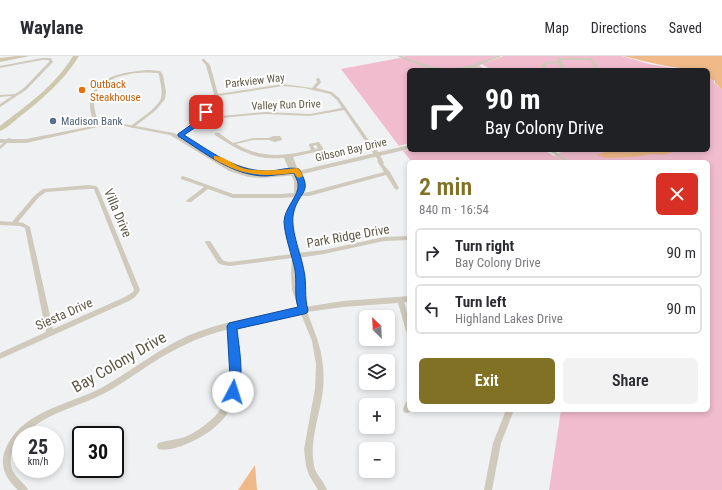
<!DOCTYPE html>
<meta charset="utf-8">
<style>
body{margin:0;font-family:"Roboto Condensed",sans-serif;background:#f2f2f3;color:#2b2b33;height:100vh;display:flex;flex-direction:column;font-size:15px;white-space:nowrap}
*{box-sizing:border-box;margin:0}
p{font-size:13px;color:#7c7c81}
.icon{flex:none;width:22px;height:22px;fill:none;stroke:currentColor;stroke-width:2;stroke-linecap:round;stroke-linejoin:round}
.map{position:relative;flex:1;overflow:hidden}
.details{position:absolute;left:407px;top:104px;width:303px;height:252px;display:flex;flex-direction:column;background:#fff;border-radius:6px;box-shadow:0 2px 6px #0003}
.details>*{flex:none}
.banner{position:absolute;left:407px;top:12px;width:303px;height:84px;border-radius:6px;box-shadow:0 2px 6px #0003;background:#202124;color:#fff;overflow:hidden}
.needle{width:26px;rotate:336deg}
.tools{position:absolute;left:359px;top:254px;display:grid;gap:8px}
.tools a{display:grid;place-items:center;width:36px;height:36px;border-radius:6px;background:#fff;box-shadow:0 2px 6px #0003;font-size:20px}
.speed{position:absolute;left:12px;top:370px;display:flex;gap:8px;font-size:20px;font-weight:700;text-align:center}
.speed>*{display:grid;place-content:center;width:52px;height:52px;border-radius:50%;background:#fff;box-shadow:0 2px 6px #0003;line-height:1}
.speed small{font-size:10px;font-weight:400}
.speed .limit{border:2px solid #111;border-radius:6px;background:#fff;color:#111}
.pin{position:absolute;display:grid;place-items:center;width:34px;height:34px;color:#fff;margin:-17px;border-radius:8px;box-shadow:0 2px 6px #0006}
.me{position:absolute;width:44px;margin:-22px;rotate:5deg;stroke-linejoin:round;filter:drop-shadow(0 0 3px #0008)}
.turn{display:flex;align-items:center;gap:14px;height:84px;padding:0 12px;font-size:18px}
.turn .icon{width:52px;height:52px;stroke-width:2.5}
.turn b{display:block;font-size:28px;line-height:34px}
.round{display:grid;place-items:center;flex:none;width:42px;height:42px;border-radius:6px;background:#f2f2f3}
.overview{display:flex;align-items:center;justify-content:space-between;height:68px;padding:0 12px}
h1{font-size:24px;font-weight:600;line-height:30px;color:#807124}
.primary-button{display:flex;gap:8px;margin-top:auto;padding:8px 12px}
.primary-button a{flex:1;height:46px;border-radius:6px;background:#807124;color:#fff;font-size:16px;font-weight:600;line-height:46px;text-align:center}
.primary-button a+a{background:#f2f2f3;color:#2b2b33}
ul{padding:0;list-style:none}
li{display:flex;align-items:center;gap:12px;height:50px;margin:0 8px 6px;padding:0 4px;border:2px solid #e1e1e2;border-radius:6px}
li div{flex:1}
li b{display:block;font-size:15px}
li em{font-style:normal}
header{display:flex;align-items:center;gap:24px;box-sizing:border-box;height:56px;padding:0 20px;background:#fff;border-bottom:1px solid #e1e1e2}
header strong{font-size:19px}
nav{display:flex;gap:22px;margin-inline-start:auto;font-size:14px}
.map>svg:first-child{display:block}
.green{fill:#f1bcce}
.water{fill:#efba88}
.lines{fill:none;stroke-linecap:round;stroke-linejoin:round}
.minor{fill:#cfcabc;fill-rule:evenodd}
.tertiary{fill:#cfcabc;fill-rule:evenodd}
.primary{fill:#cfc8ae;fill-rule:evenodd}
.route{fill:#1a73e8;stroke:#114b97}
.slow{fill:#f59e0b}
.food-dot{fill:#e8710a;stroke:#fff;stroke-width:1.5}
.service-dot{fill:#5c6f8a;stroke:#fff;stroke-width:1.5}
.labels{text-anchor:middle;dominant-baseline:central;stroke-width:4;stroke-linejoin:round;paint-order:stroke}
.far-street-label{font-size:11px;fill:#5e5846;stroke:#fff}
.far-food-label{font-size:11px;fill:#c56008;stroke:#fff;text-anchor:start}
.far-service-label{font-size:11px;fill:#4e5e75;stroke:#fff;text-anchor:start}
.street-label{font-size:13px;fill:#5e5846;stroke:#fff}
.near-street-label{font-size:16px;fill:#5e5846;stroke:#fff}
</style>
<header>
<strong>Waylane</strong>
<nav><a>Map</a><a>Directions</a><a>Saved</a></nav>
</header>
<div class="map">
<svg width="722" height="434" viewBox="0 0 722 434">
<rect width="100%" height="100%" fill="#eff1f2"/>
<g class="green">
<path d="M403,0H497L477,8L486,14H409V87L399,90L341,13L405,1Z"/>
<path d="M504,0H622L649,8L685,14H491L482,8Z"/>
<path d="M708,22L714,25V27L722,33V434H549L561,354H708V106H412L403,95L409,94H544L554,100L565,94H708Z"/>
</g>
<g class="water">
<path d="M623,0H722V33L715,27V25L708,22V14C679,14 651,7 623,0Z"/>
<path d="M611,94H681L663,99L652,98L635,101L605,102L597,99Z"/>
<path d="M255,409L257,434H238Z"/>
</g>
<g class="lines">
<g class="minor">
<path d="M397,0H402C442,17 457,16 497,0H502L475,11L490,14H482L471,12L460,14H437L421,10Z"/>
<path d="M42,2H51L53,6L26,34L0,51V48L12,40L0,41V39L15,38L24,32L49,6V4H42L0,12V10Z"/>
<path d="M559,2H591L598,10L592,14H588L594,10L590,4H561L565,14H561L558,7L545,8V9L548,14H544L541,9L544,6L557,5V3Z"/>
<path d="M202,3H204L210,9L218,38L283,28L312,32L317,26L316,23L318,22H319L321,26L316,32L332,36L339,42L368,83L379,97L384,107L383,108L390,116L399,132L397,134L395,133L386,119L309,140H300L293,154L291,165L297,197L324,194L384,181L409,180V184L384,185L324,198L298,202L303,216V245L305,251L343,245L409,240V246H404L409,264V278L407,277L406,275L398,247L343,251L307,256C318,283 326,304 323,334C320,359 309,385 314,410C316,419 324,425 327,434H318L309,419L306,410L304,393L315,333L316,308L312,285L301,258L235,271C242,323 245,361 191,386C183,390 166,396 158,393L157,390L158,387C167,384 176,384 185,381C194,377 203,371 211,364C239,339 233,307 229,273C197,281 174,293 146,311C132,320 119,330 105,337C78,351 45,357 24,379H21V382C10,394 6,409 18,422C21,426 26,429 28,434H18C7,424 0,412 4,397C18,355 67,350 101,332C128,317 152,298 179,284C216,266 259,260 299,253L292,234L291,217L292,202L230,210L223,209L218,207L205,186L206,185H210L222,203L224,205L230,206L292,198L285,165L287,154L295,141L280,142H233L208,133L191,146H187L186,145L187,144L204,131L181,123V121L183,120L233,138H280L294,137V125L284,102C254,104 240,95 215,79V77H219L233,87L253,82H268L274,80H280L282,83V84L275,86L269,84H253L236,88C262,103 284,100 311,94L309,89V88L319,86L328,100V101H324L320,95L293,101L304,129V133L302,137L309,136L384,116L377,105L378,104L344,54L310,60L265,58L221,62L204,60L195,70L179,82H175V80L193,68L215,42L206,9L202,5ZM283,30L304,32L330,38L337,44L342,52L310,58L265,56L221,60L206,58L218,43V40ZM316,89L318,92L315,93L313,90Z"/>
<path d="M148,14L160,15L163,19L166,36L165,43L156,54L133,72H131V70C139,63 158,52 161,42C163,35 160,26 159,19L158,17C139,15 113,18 100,32C97,35 95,38 94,43C93,51 97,61 98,70L95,71C92,63 89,51 90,43C91,39 93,35 96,32C109,17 130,16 148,14Z"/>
<path d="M8,82L12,83L0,93V90Z"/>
<path d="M548,94H553L571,106H566Z"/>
<path d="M88,129L96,130L98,132L140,234C137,240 134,242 129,245L0,303V297L46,276L25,172L20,170L0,169V165L12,166L35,139L43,133ZM88,133H94L134,234L133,236L125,241L53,273L30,171L23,167L18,166L39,141L46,136Z"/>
<path d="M409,345V354H411L410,356L407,357L404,356L403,353L406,346Z"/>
<path d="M506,354H514L501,387L492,434H484L493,387Z"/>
</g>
<path class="tertiary" d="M124,68L174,77L233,113L248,117L261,118L298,115L409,89V93L298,119L261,122L248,121L229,115L170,79L124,70L98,71L26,87H0V83H26L98,69Z"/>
<g class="primary">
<path d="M17,0H30L0,6V2Z"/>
<path d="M73,0H79C63,26 41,44 18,62C12,67 6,73 0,75V70C27,49 55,30 73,0Z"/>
</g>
</g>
<path class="route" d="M204,54L209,56L196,71L184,79C210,95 234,114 265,115C276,116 288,110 299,113C313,137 300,134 294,155C289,172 301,197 304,215C307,228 304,241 308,254L307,257L304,258L237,273C239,292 245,322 237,339L233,341L229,339L228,336L230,321L227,270L229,267L298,251C294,240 297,227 295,214C292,199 285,182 284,166C284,152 300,139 298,128C298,125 295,120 294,117C285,118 275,119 266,120C233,120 205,97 178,80V78L192,68Z"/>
<path class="slow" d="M214,100C223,99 236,111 246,113C263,116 280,114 297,112L299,113L303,120L299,122L297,121L294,117C262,121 243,120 214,103Z"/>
<circle class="food-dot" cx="82" cy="34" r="4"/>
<circle class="service-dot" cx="53" cy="65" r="4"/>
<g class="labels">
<g class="far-street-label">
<text transform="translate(255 25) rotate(-7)">Parkview Way</text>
<text transform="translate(286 49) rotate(-2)">Valley Run Drive</text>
<text transform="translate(351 94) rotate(-13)">Gibson Bay Drive</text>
</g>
<g class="far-food-label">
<text x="90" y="28">Outback<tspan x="90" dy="13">Steakhouse</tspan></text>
</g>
<g class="far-service-label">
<text x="61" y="65">Madison Bank</text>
</g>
<g class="street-label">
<text transform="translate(118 157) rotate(67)">Villa Drive</text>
<text transform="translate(348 180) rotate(-10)">Park Ridge Drive</text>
<text transform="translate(64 258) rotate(-24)">Siesta Drive</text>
</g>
<g class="near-street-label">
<text transform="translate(119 306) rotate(-30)">Bay Colony Drive</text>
</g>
</g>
</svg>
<div class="tools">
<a><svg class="needle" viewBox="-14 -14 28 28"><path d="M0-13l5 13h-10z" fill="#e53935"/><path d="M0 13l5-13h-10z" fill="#7c7c81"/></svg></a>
<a><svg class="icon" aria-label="layers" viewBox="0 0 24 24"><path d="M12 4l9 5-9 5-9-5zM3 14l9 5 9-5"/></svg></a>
<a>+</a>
<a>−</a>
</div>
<div class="speed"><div>25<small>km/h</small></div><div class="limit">30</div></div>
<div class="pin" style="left:206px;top:56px;background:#d93025"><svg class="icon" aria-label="arrive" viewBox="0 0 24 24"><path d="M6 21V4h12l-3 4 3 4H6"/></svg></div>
<svg class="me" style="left:233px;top:336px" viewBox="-20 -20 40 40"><circle r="19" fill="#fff"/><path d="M0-13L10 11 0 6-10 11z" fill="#1a73e8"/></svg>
<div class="banner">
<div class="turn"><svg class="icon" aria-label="right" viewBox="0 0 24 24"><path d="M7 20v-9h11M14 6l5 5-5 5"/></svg><div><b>90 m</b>Bay Colony Drive</div></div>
</div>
<section class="details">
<div class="overview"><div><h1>2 min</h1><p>840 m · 16:54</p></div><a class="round" style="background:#d93025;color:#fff"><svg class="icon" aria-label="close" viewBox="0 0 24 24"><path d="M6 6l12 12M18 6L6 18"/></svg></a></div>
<ul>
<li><svg class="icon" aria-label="right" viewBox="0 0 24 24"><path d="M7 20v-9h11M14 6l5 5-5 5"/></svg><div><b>Turn right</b><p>Bay Colony Drive</p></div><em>90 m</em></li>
<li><svg class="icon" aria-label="left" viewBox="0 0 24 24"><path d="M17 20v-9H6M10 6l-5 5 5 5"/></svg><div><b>Turn left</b><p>Highland Lakes Drive</p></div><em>90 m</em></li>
</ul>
<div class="primary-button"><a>Exit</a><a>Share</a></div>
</section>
</div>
